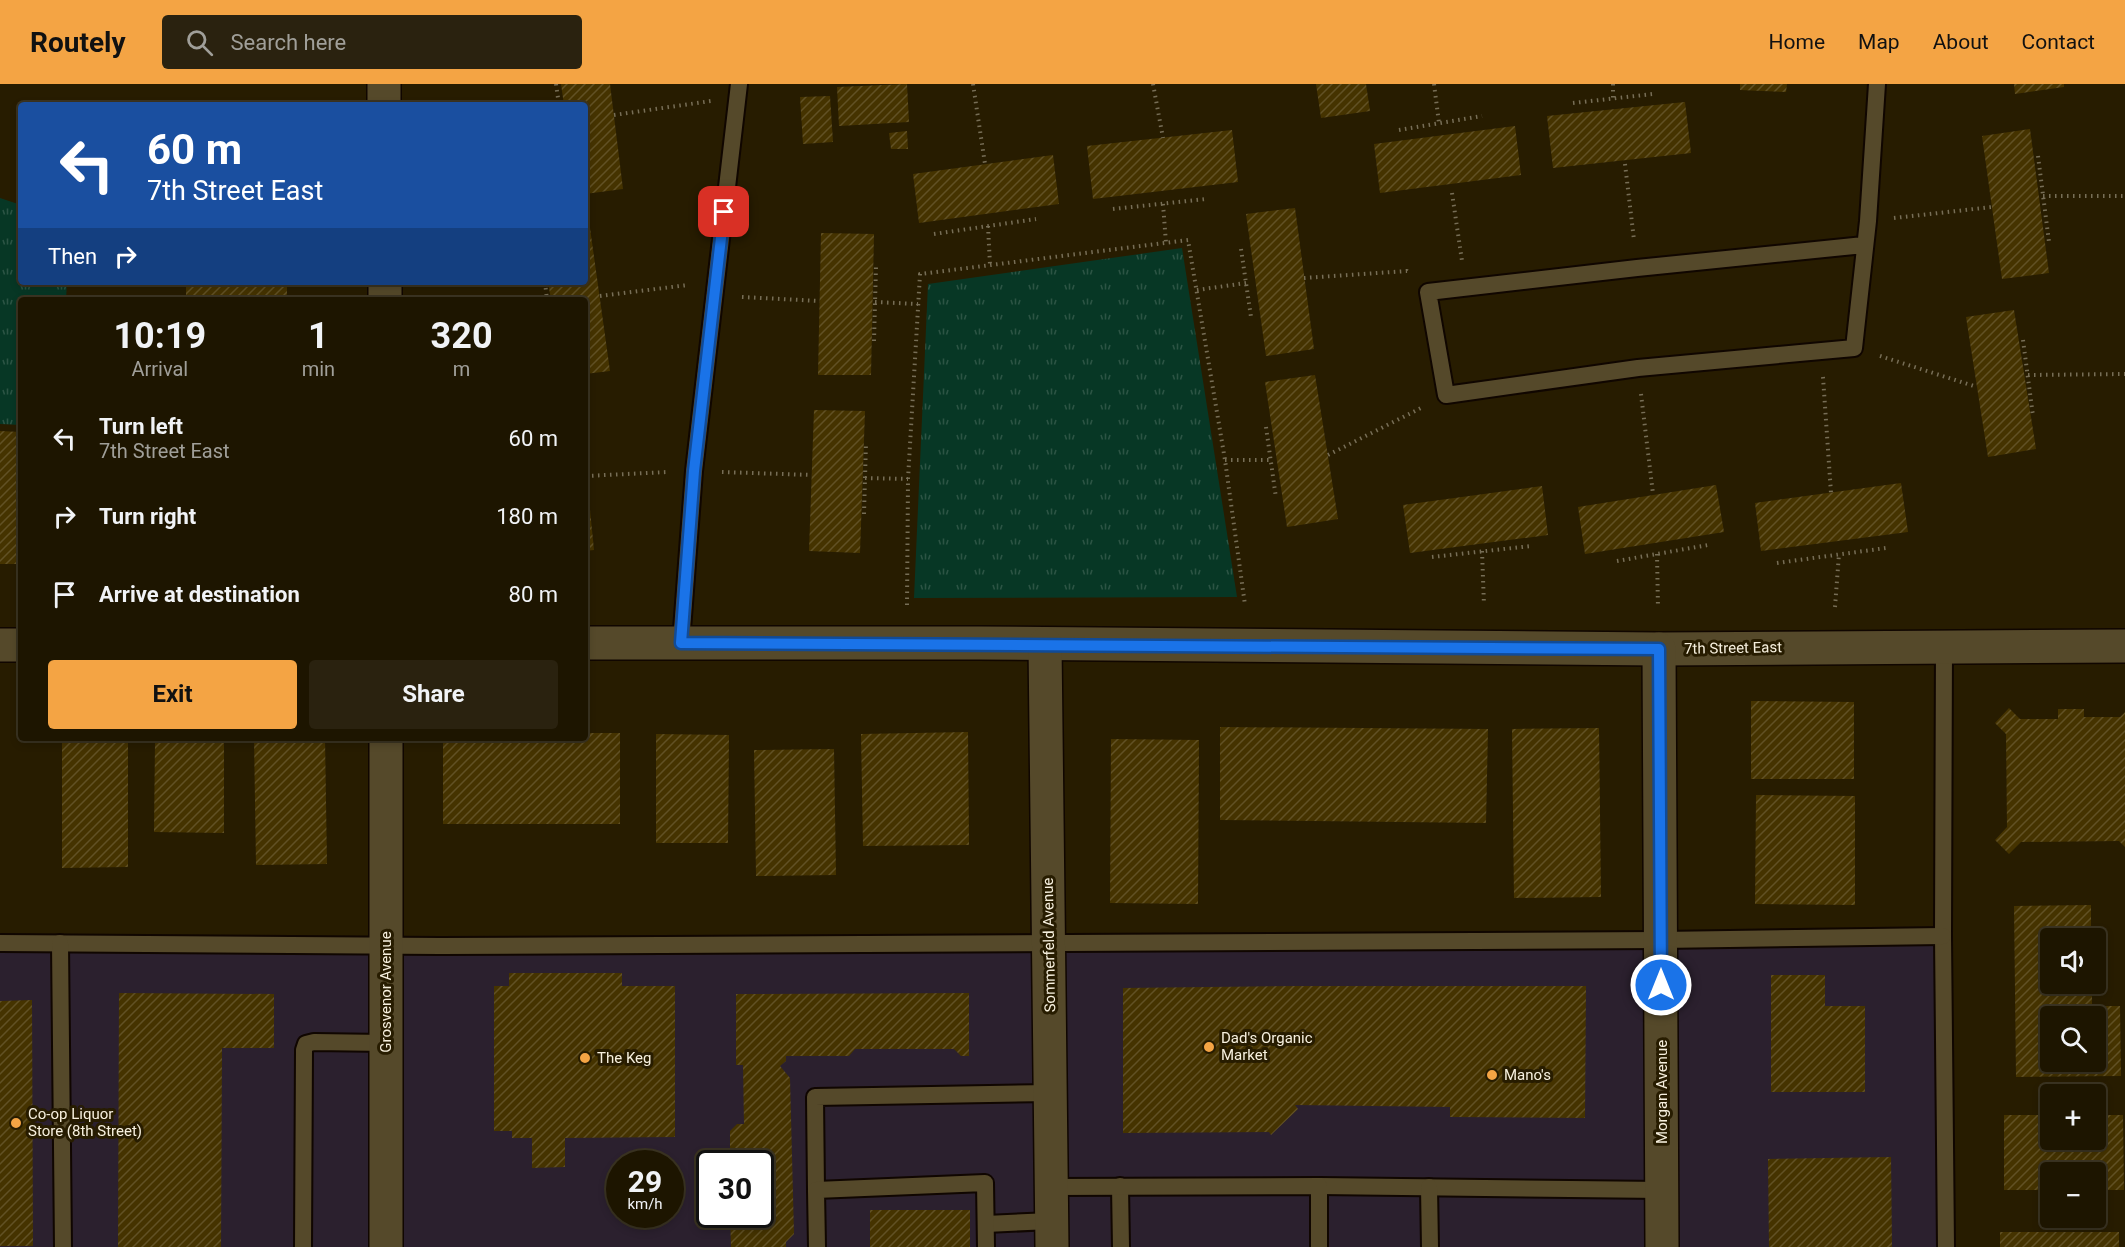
<!DOCTYPE html>
<meta charset="utf-8">
<style>
body{margin:0;font-family:Roboto,sans-serif;background:#2a220f;color:#f1f3f6;height:100vh;display:flex;flex-direction:column;font-size:22px;white-space:nowrap}
*{box-sizing:border-box;margin:0}
p{font-size:20px;color:#a09f99}
.icon{flex:none;width:33px;height:33px;fill:none;stroke:currentColor;stroke-width:2;stroke-linecap:round;stroke-linejoin:round}
.map{position:relative;flex:1;overflow:hidden}
.sheet{position:absolute;left:18px;top:213px;width:570px;height:444px;display:flex;flex-direction:column;background:#1d1500;border-radius:6px;box-shadow:0 3px 9px #0003,0 0 0 2px #3b3422}
.sheet>*{flex:none}
.hud{position:absolute;left:18px;top:18px;width:570px;height:183px;border-radius:6px;box-shadow:0 3px 9px #0003,0 0 0 2px #3b3422;background:#1a4fa0;color:#fff;overflow:hidden}
.tools{position:absolute;left:2040px;top:844px;display:grid;gap:12px}
.tools a{display:grid;place-items:center;width:66px;height:66px;border-radius:6px;background:#1d1500;box-shadow:0 3px 9px #0003,0 0 0 2px #3b3422;font-size:30px}
.speed{position:absolute;left:606px;top:1066px;display:flex;gap:12px;font-size:30px;font-weight:700;text-align:center}
.speed>*{display:grid;place-content:center;width:78px;height:78px;border-radius:50%;background:#1d1500;box-shadow:0 3px 9px #0003,0 0 0 2px #3b3422;line-height:1}
.speed small{font-size:15px;font-weight:400}
.speed .limit{border:3px solid #111;border-radius:9px;background:#fff;color:#111}
.pin{position:absolute;display:grid;place-items:center;width:51px;height:51px;color:#fff;margin:-26px;border-radius:12px;box-shadow:0 3px 9px #0006}
.me{position:absolute;width:66px;margin:-33px;rotate:0deg;stroke-linejoin:round;filter:drop-shadow(0 0 4px #0008)}
.turn{display:flex;align-items:center;gap:21px;height:126px;padding:0 30px;font-size:27px}
.turn .icon{width:78px;height:78px;stroke-width:2.5}
.turn b{display:block;font-size:42px;line-height:51px}
.then{display:flex;align-items:center;height:57px;padding:0 30px;background:#0003;gap:12px;font-size:22px}
.eta{display:flex;justify-content:space-evenly;align-items:center;height:102px;text-align:center}
.eta b{font-size:36px;font-weight:700;line-height:42px}
.primary-button{display:flex;gap:12px;margin-top:auto;padding:12px 30px}
.primary-button a{flex:1;height:69px;border-radius:6px;background:#f4a444;color:#111;font-size:24px;font-weight:700;line-height:69px;text-align:center}
.primary-button a+a{background:#2a220f;color:#f1f3f6}
ul{padding:0;list-style:none}
li{display:flex;align-items:center;gap:18px;height:78px;padding:0 30px}
li div{flex:1}
li b{display:block;font-size:22px}
li em{font-style:normal}
header{display:flex;align-items:center;gap:36px;box-sizing:border-box;height:84px;padding:0 30px;background:#f4a444;color:#111}
header strong{font-size:28px}
nav{display:flex;gap:33px;margin-inline-start:auto;font-size:21px}
.search{width:420px;height:54px;background:#2a220f;display:flex;align-items:center;gap:15px;box-sizing:border-box;padding:0 21px;border-radius:6px;color:#a09f99;font-size:22px}
.map>svg:first-child{display:block}
.commercial{fill:#2b202e;fill-rule:evenodd}
.park{fill:url(#park-tufts)}
.building{fill:url(#building-hatch);fill-rule:evenodd}
.lines{fill:none;stroke-linecap:round;stroke-linejoin:round}
.service-casing{stroke:#100600;stroke-width:20}
.minor-casing{stroke:#100600;stroke-width:36}
.path{stroke:#776e56;stroke-width:4;stroke-dasharray:1.5 4.5;stroke-linecap:butt}
.service{stroke:#55492a;stroke-width:16}
.minor{stroke:#55492a;stroke-width:33}
.route-casing{stroke:#114b97;stroke-width:15}
.route{stroke:#1a73e8;stroke-width:10}
.poi-dot{fill:#f4a444;stroke:#271c00;stroke-width:2}
.labels{text-anchor:middle;dominant-baseline:central;stroke-width:6;stroke-linejoin:round;paint-order:stroke}
.street-label{font-size:15px;fill:#f7f0de;stroke:#271c00}
.poi-label{font-size:15px;fill:#f7f0de;stroke:#271c00;text-anchor:start}
</style>
<header>
<strong>Routely</strong>
<div class="search"><svg class="icon" aria-label="search" viewBox="0 0 24 24"><circle cx="10" cy="10" r="6"/><path d="M15 15l6 6"/></svg>Search here</div>
<nav><a>Home</a><a>Map</a><a>About</a><a>Contact</a></nav>
</header>
<div class="map">
<svg width="2125" height="1163" viewBox="0 0 2125 1163">
<defs>
<pattern id="park-tufts" width="24" height="20" patternUnits="userSpaceOnUse" patternTransform="scale(1.5)"><rect width="24" height="20" fill="#073725"/><path d="M3 7l-1-3M5 7V3M7 7l1-3M15 17l-1-3M17 17v-4M19 17l1-3" fill="none" stroke="#2c5444"/></pattern>
<pattern id="building-hatch" width="6" height="6" patternUnits="userSpaceOnUse" patternTransform="scale(1.5)"><rect width="6" height="6" fill="#453300"/><path d="M-1 1l2-2M0 6l6-6M5 7l2-2" fill="none" stroke="#615125"/></pattern>
</defs>
<rect width="100%" height="100%" fill="#271c00"/>
<path class="commercial" d="M1943,852L1946,1163H0V859ZM620,1080H670V1131H620ZM710,1080H760V1131H710Z"/>
<g class="park">
<path d="M0,114L21,121V198H67L66,216H21V341L0,340Z"/>
<path d="M1182,164L1237,513L914,514L928,200Z"/>
</g>
<g class="building">
<path d="M561,0H610L623,105L585,110V21H564Z"/>
<path d="M907,0L909,38L839,42L837,3Z"/>
<path d="M1316,0H1366L1370,27L1321,34Z"/>
<path d="M1740,0H1787L1786,8L1740,6Z"/>
<path d="M2014,0H2064V3L2015,10Z"/>
<path d="M830,12L833,58L803,60L800,13Z"/>
<path d="M1685,18L1691,69L1553,84L1547,32Z"/>
<path d="M1515,42L1521,91L1380,109L1374,60Z"/>
<path d="M2030,45L2049,189L2002,195L1982,52Z"/>
<path d="M1232,46L1238,98L1093,115L1087,62Z"/>
<path d="M907,47L908,65H891L889,49Z"/>
<path d="M1053,71L1059,120L919,139L913,90Z"/>
<path d="M1295,124L1314,265L1266,272L1246,130Z"/>
<path d="M590,144L610,287L585,290V216H551L548,198H585V145Z"/>
<path d="M821,149L874,150L871,291H818Z"/>
<rect x="186" y="198" width="101" height="18"/>
<path d="M2014,226L2036,365L1988,373L1966,233Z"/>
<path d="M1315,291L1338,435L1287,443L1265,298Z"/>
<path d="M814,326L865,327L860,469L809,467Z"/>
<path d="M0,347L21,348V480H0Z"/>
<path d="M585,396H587L594,466L585,467Z"/>
<path d="M1901,399L1908,448L1761,467L1755,419Z"/>
<path d="M1716,401L1724,448L1585,470L1578,423Z"/>
<path d="M1542,402L1548,451L1410,469L1403,421Z"/>
<path d="M1751,617L1854,618V695H1751Z"/>
<path d="M2009,624L2020,635H2058V625H2084V633H2120L2125,628V763L2119,757L2021,758L2009,770L1995,756L2007,743L2006,650L1995,639Z"/>
<path d="M1220,643L1488,645L1486,739L1220,736Z"/>
<path d="M1599,644L1601,813L1514,814L1512,645Z"/>
<path d="M968,648L969,761L863,762L861,650Z"/>
<path d="M585,649H620V740H443V654H585Z"/>
<path d="M656,650L729,651L728,759H656Z"/>
<path d="M62,654H128V783L62,784Z"/>
<path d="M254,654H325L327,780L256,781Z"/>
<path d="M1111,655L1199,656L1198,820L1110,819Z"/>
<path d="M155,658H224V749L154,748Z"/>
<path d="M834,665L836,791L756,792L754,666Z"/>
<path d="M1756,711L1855,712V821L1755,820Z"/>
<path d="M2091,821V855H2050V900H2092V922H2120L2121,992L2016,993L2014,822ZM2050,933H2096V978H2050Z"/>
<path d="M509,889H622V902H675V1053L565,1054V1083L532,1084V1054H512V1047H494V902H509Z"/>
<path d="M1771,891H1825V922H1865V1008H1771Z"/>
<path d="M1296,902H1586L1585,1034L1450,1033V1023L1295,1021L1298,1025L1271,1051L1269,1048L1123,1049V904Z"/>
<path d="M119,909L274,910V964H222L221,1163H118Z"/>
<path d="M969,909V972H961L954,965H855L849,972H786V977L780,982L790,994L794,1150L786,1158V1163H731L730,1131H760V1080H730V1047L737,1040H744L743,981H736V910Z"/>
<path d="M32,916L33,1162H0V917Z"/>
<path d="M2004,1031H2050V1056H2096V1031H2123L2124,1106H2096V1089H2050V1106H2004Z"/>
<path d="M1891,1073L1892,1163H1769L1768,1075Z"/>
<rect x="870" y="1126" width="100" height="37"/>
<rect x="2000" y="1148" width="119" height="15"/>
</g>
<g class="lines">
<g class="service-casing">
<g id="service">
<path d="M1864,161L1637,184L1428,208L1446,311L1638,284L1854,264L1868,137L1877,0"/>
<path d="M681,559L694,387L739,0"/>
<path d="M1944,562L1943,852L1946,1163"/>
<path d="M0,859L440,862L1661,856L1943,852"/>
<path d="M60,859L63,1163"/>
<path d="M1120,1102L1121,1163"/>
<path d="M1319,1102L1662,1106"/>
<path d="M1051,1103L1319,1102V1163"/>
<path d="M1429,1103L1430,1163"/>
<path d="M816,1106L815,1013L1051,1009"/>
<path d="M986,1140L1051,1137"/>
<path d="M303,1163L304,966L306,960L314,958L386,959"/>
<path d="M817,1163L816,1106L985,1099L986,1163"/>
</g>
</g>
<g class="minor-casing">
<g id="minor">
<path d="M384,0V21"/>
<path d="M385,198V216"/>
<path d="M585,559H978L1659,565L2125,562"/>
<path d="M1045,560L1052,1163"/>
<path d="M0,561H21"/>
<path d="M1659,565L1662,1163"/>
<path d="M386,1163V654"/>
</g>
</g>
<g class="path">
<path d="M556,0L559,21"/>
<path d="M973,0L985,80"/>
<path d="M1153,0L1163,54"/>
<path d="M1434,0L1439,39"/>
<path d="M1613,0V14"/>
<path d="M1573,19L1653,10"/>
<path d="M614,31L711,17"/>
<path d="M1399,46L1482,32"/>
<path d="M2038,72L2049,158"/>
<path d="M1625,80L1634,156"/>
<path d="M1452,109L1462,177"/>
<path d="M2043,112H2125"/>
<path d="M1163,120L1166,159"/>
<path d="M1113,125L1206,115"/>
<path d="M1894,134L1992,123"/>
<path d="M988,142L990,181"/>
<path d="M934,150L1036,135"/>
<path d="M1241,165L1251,233"/>
<path d="M1304,194L1407,187L1410,190"/>
<path d="M545,198L547,216"/>
<path d="M1197,206L1246,199"/>
<path d="M600,212L688,201"/>
<path d="M742,213L820,217"/>
<path d="M875,218L918,220"/>
<path d="M2023,256L2033,332"/>
<path d="M874,257L876,182"/>
<path d="M1880,272L1977,303"/>
<path d="M2028,291L2125,290"/>
<path d="M1823,293L1831,409"/>
<path d="M1641,310L1653,410"/>
<path d="M1266,343L1276,414"/>
<path d="M1328,371L1421,324"/>
<path d="M1225,376H1270"/>
<path d="M722,388L812,391"/>
<path d="M586,392L667,388"/>
<path d="M865,394L908,395"/>
<path d="M864,430L866,358"/>
<path d="M1482,467L1484,521"/>
<path d="M1657,470L1658,524"/>
<path d="M1432,473L1531,462"/>
<path d="M1617,477L1708,461"/>
<path d="M1777,479L1886,464"/>
<path d="M907,521L908,395L920,190L1188,156L1225,376L1245,521"/>
<path d="M1835,523L1839,470"/>
</g>
<use href="#service" class="service"/>
<use href="#minor" class="minor"/>
</g>
<g class="lines">
<g class="route-casing">
<path id="route" d="M724,128L694,387L681,559L1659,565L1661,901"/>
</g>
<use href="#route" class="route"/>
</g>
<g class="poi-dot">
<circle cx="1209" cy="963" r="6"/>
<circle cx="585" cy="974" r="6"/>
<circle cx="1492" cy="991" r="6"/>
<circle cx="16" cy="1039" r="6"/>
</g>
<g class="labels">
<g class="street-label">
<text transform="translate(1733 564) rotate(-1)">7th Street East</text>
<text transform="translate(1049 861) rotate(-91)">Sommerfeld Avenue</text>
<text transform="translate(386 908) rotate(-90)">Grosvenor Avenue</text>
<text transform="translate(1662 1008) rotate(-90)">Morgan Avenue</text>
</g>
<g class="poi-label">
<text x="1221" y="954">Dad's Organic<tspan x="1221" dy="17">Market</tspan></text>
<text x="597" y="974">The Keg</text>
<text x="1504" y="991">Mano's</text>
<text x="28" y="1030">Co-op Liquor<tspan x="28" dy="17">Store (8th Street)</tspan></text>
</g>
</g>
</svg>
<div class="tools">
<a><svg class="icon" aria-label="sound" viewBox="0 0 24 24"><path d="M4 9h4l5-4v14l-5-4H4zM17 9q2 3 0 6"/></svg></a>
<a><svg class="icon" aria-label="search" viewBox="0 0 24 24"><circle cx="10" cy="10" r="6"/><path d="M15 15l6 6"/></svg></a>
<a>+</a>
<a>−</a>
</div>
<div class="speed"><div>29<small>km/h</small></div><div class="limit">30</div></div>
<div class="pin" style="left:724px;top:128px;background:#d93025"><svg class="icon" aria-label="arrive" viewBox="0 0 24 24"><path d="M6 21V4h12l-3 4 3 4H6"/></svg></div>
<svg class="me" style="left:1661px;top:901px" viewBox="-20 -20 40 40"><circle r="17" fill="#1a73e8" stroke="#fff" stroke-width="3"/><path d="M0-11L8 9 0 5-8 9z" fill="#fff"/></svg>
<div class="hud">
<div class="turn"><svg class="icon" aria-label="left" viewBox="0 0 24 24"><path d="M17 20v-9H6M10 6l-5 5 5 5"/></svg><div><b>60 m</b>7th Street East</div></div>
<div class="then">Then<svg class="icon" aria-label="right" viewBox="0 0 24 24"><path d="M7 20v-9h11M14 6l5 5-5 5"/></svg></div>
</div>
<section class="sheet">
<div class="eta">
<div><b>10:19</b><p>Arrival</p></div>
<div><b>1</b><p>min</p></div>
<div><b>320</b><p>m</p></div>
</div>
<ul>
<li><svg class="icon" aria-label="left" viewBox="0 0 24 24"><path d="M17 20v-9H6M10 6l-5 5 5 5"/></svg><div><b>Turn left</b><p>7th Street East</p></div><em>60 m</em></li>
<li><svg class="icon" aria-label="right" viewBox="0 0 24 24"><path d="M7 20v-9h11M14 6l5 5-5 5"/></svg><div><b>Turn right</b></div><em>180 m</em></li>
<li><svg class="icon" aria-label="arrive" viewBox="0 0 24 24"><path d="M6 21V4h12l-3 4 3 4H6"/></svg><div><b>Arrive at destination</b></div><em>80 m</em></li>
</ul>
<div class="primary-button"><a>Exit</a><a>Share</a></div>
</section>
</div>
